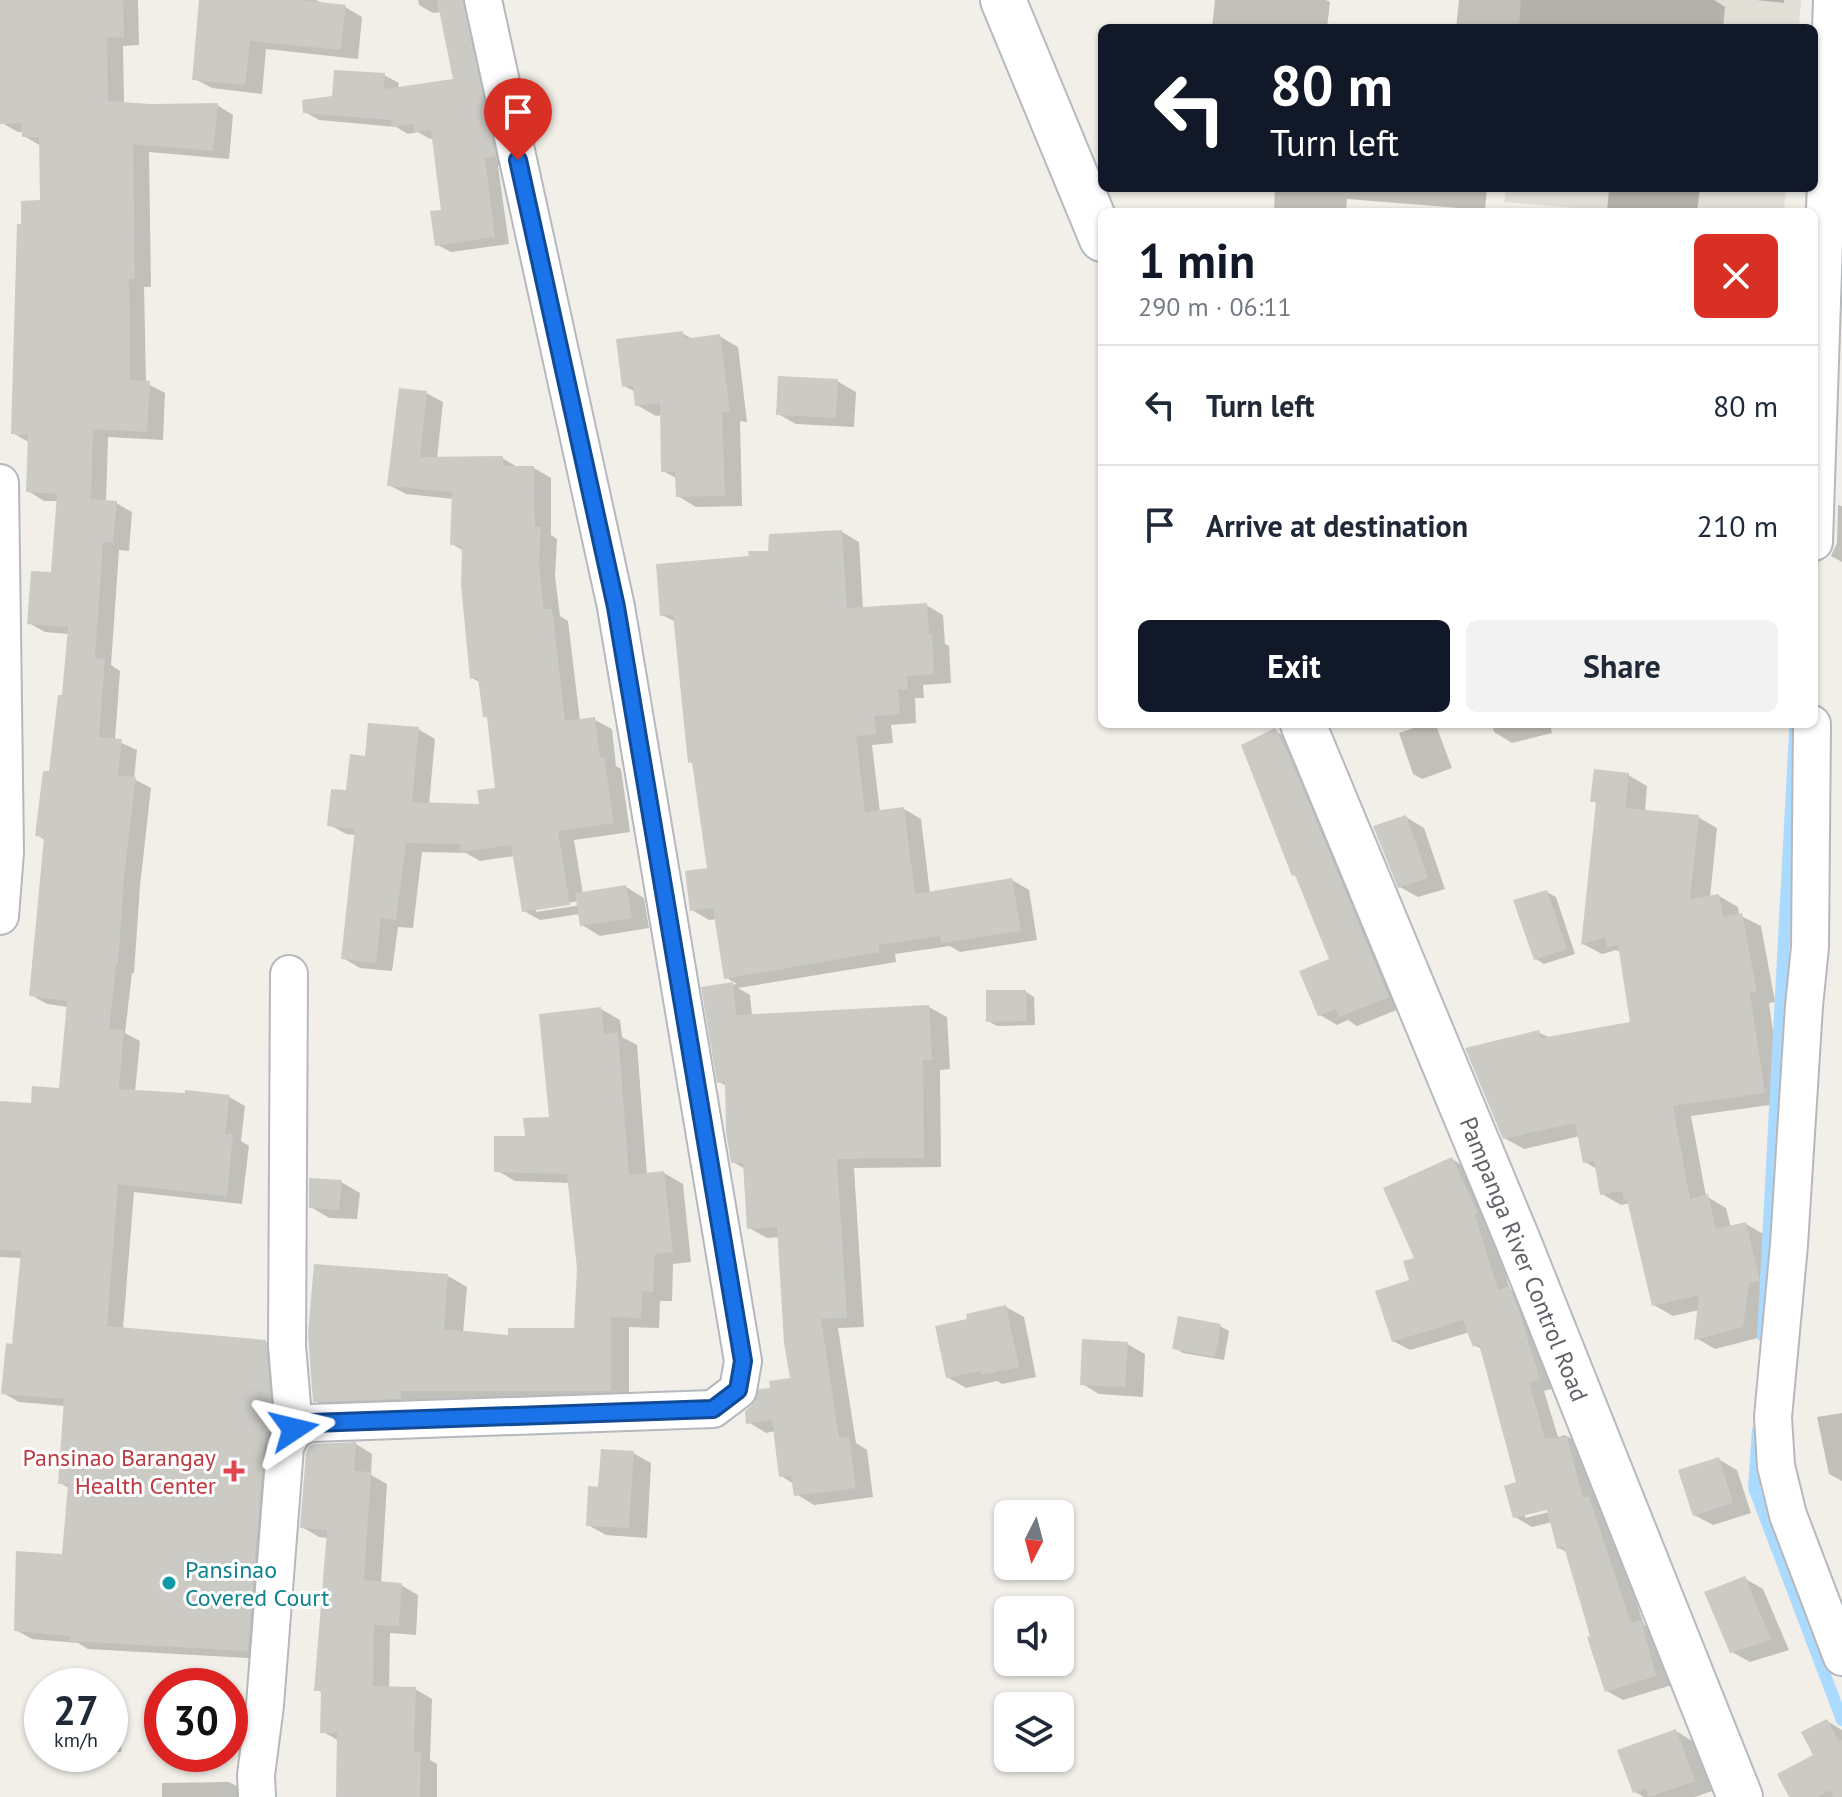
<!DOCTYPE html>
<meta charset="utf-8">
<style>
body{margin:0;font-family:"PT Sans",sans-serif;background:#f2f2f3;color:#1f2937;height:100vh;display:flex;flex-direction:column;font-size:30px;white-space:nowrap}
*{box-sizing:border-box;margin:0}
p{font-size:26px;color:#747a83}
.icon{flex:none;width:44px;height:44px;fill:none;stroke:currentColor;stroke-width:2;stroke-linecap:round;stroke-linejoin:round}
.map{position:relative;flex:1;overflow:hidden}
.sheet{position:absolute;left:1098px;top:208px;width:720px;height:520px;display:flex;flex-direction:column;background:#fff;border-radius:12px;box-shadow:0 2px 6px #0004}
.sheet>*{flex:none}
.guide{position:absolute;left:1098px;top:24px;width:720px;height:168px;border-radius:12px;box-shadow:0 2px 6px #0004;background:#111827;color:#fff;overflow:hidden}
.needle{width:52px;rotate:186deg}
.fabs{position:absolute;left:994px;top:1500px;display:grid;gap:16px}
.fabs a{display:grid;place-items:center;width:80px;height:80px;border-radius:12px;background:#fff;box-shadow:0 2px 6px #0004;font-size:40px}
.speed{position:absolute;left:24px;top:1668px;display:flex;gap:16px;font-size:40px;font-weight:700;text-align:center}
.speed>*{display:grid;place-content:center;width:104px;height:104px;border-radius:50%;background:#fff;box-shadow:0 2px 6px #0004;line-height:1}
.speed small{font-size:20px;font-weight:400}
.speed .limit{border:12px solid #d22;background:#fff;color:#111}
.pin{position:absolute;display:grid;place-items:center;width:68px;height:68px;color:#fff;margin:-82px -34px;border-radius:50% 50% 50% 0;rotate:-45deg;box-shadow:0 0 8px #0007}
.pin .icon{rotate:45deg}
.me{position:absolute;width:88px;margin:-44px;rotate:80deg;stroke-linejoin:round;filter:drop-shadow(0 0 6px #0008)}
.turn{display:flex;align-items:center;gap:28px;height:168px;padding:0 40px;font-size:36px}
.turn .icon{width:104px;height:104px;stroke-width:2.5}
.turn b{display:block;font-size:56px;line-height:68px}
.round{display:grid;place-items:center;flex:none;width:84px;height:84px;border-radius:12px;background:#f2f2f3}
.headline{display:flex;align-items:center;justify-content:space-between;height:136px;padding:0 40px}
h1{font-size:48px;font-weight:700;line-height:60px;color:#111827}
.primary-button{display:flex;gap:16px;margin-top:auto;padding:16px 40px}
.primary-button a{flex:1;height:92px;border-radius:12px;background:#111827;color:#fff;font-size:32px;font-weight:700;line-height:92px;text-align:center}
.primary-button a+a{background:#f2f2f3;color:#1f2937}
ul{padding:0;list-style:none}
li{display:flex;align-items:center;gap:24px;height:120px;padding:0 40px;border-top:2px solid #e0e1e3}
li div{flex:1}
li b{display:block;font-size:30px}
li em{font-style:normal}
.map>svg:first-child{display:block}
.education{fill:#e1ded6}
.shadow{fill:#0003;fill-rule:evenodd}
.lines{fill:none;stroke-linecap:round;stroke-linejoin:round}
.stream{stroke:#aadaff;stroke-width:12}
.building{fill:#cccac5}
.street-casing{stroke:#b5b8bc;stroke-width:40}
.secondary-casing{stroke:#b6babf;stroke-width:48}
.street{stroke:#fff;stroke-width:36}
.secondary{stroke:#fff;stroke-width:44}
.route-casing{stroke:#114b97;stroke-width:20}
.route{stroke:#1a73e8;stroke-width:14}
.health-dot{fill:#e0444e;stroke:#fff;stroke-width:3}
.culture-dot{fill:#0f9aa8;stroke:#fff;stroke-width:3}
.labels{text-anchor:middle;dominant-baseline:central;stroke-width:6;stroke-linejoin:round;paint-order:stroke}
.street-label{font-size:24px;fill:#5f6368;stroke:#fff}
.health-label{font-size:24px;fill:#be3a42;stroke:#fff;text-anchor:end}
.culture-label{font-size:24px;fill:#0d838f;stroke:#fff;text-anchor:start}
</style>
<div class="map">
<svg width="1842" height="1797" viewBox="0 0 1842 1797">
<rect width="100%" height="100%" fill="#f1efe8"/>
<g class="education">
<path d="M1521,0H1801L1799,28H1519Z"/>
<path d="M1506,188H1786L1784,212H1624L1504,202Z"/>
</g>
<g class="shadow">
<path d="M0,0H138L139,45L123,46L124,105H217L233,115L229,159L149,152L151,287H144L146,383L165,393L163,440L108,437L106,502L116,503L132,512L129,551L119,550L111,665L120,671L115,740L137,750L134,779L151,788L140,886L134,973H132L125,1033L140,1041L135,1092L229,1097L245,1106L241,1141L249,1146L242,1204L134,1192L123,1329L265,1342L282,1351L264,1659L88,1649L78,1643L32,1639L16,1630L64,1556L69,1488L60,1483L66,1406L19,1402L3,1393L14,1346L22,1258L0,1257V1103L33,1105L61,1090L68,1007L47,1004L31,995L45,840L37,835L64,698L69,634L45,632L29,623L53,574L58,501H44L28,491L30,443L13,433L23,226L42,202L41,146L24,136L23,132H18L2,123L0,116Z"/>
<path d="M201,0H316L324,4L345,7L362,17L358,59L266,49L262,94L212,88L195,79Z"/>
<path d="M418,0H478L509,164L498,166L509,244L451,252L436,244L443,211L434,138L430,139L418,132L408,134L396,127L319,120L305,112L384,75L399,83L398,89L456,80L442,12L433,13L419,5Z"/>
<path d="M1215,0H1326L1330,2L1327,28H1212Z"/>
<path d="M1459,0H1714L1725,7L1723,28H1456Z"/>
<path d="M1756,0H1784V3Z"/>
<path d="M1275,188H1487L1485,210L1347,199L1346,212H1274Z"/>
<path d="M1609,188H1700L1697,212H1607Z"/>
<path d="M682,333L694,340L719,336L738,347L747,422L740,421L742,506L696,507L678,496V479L663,471L662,415L656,416L637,405L636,392L624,386Z"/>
<path d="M837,381L856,392L854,427L796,424L778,414Z"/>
<path d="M426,393L443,402L437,459L502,458L519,468H534L551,478V535L557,539L555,576L560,616L568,621L580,721L595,720L612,729L616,766L621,769L630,832L574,840L583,894L626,887L644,898L649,928L600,936L582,925L580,914L540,920L524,911L514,856L480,861L466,853L422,852L413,928L398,927L392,971L360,968L343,958L356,835L346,834L330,825L367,758L418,729L435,739L429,805L481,806L497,790L489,719L485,716L481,683L472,678L464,551L452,544L454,499L406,494L389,485ZM580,901L581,905L536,912V908Z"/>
<path d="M1838,505L1842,506V562L1831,556L1837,543Z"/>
<path d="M842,532L859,542L863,609L926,605L943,615L945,644L949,646L951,683L923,685L924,698H915L916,723L891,725L893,743L872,745L880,812L904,809L921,819L930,894L1012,880L1029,890L1037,940L960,952L950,946L895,954L896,962L738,988L750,995L752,1016L929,1007L947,1017L950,1069L940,1070L941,1167L854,1168L864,1327L838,1328L856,1443L867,1450L873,1497L814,1505L796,1494L794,1484L781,1476L775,1431L766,1433L748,1422L772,1390L792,1379L780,1237L767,1238L749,1228L745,1169L733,1162L727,1086L719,1082L704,989L737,984L725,977L717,919L709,920L692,910L709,870L694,764L690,762L676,622L662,615L751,558Z"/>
<path d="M1425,724L1437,728L1452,768L1422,779L1413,774L1399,733Z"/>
<path d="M1492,724H1550L1552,733L1512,743L1494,732Z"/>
<path d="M1275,731L1291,740L1404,1007L1357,1026L1348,1020L1337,1025L1320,1015L1332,960L1299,878L1294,875Z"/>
<path d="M1628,775L1647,786L1645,812L1698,817L1717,828L1710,898L1719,896L1738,907L1739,915L1761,926L1775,1002L1769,1003L1783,1103L1691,1116L1706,1196L1726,1208L1731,1228L1746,1224L1765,1235L1778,1291L1767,1294L1762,1337L1715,1349L1696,1338L1699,1310L1673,1316L1654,1305L1630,1203L1621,1205L1602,1194L1597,1169L1585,1162L1580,1136L1524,1149L1504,1138L1538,1032L1550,1038L1633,1024L1622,953L1616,950L1602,954L1583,944L1598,804L1593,801Z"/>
<path d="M1406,817L1424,828L1445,889L1418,897L1400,887Z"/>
<path d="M1547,892L1556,897L1575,954L1544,964L1536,959Z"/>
<path d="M1026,992L1034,997L1035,1025L997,1026L988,1021Z"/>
<path d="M601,1009L620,1020L622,1037L637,1045L647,1175L664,1173L683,1184L691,1262L673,1264L672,1301H660L659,1328L629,1327V1400L419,1401V1409L334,1412L315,1401L448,1276L467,1287L463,1333L510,1338L576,1330L579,1269L570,1183L515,1181L496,1170L527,1138L552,1119Z"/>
<path d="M1452,1159L1468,1169L1490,1224L1510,1289L1526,1298L1555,1388L1544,1391L1558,1437L1565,1435L1582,1445L1598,1504L1605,1508L1644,1625L1657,1632L1672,1685L1623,1700L1607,1691L1568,1553L1559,1548L1552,1522L1532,1527L1515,1517L1518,1484L1483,1350L1474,1345L1470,1332L1410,1350L1393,1341L1416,1259ZM1556,1506L1557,1510L1525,1518V1513Z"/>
<path d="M341,1182L360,1193L357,1219L329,1218L311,1207Z"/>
<path d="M1006,1307L1024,1317L1036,1377L1002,1384L997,1381L966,1388L947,1377L970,1320Z"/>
<path d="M1220,1326L1229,1331L1224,1360L1183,1353L1175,1348Z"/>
<path d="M1127,1344L1145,1354L1143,1397L1099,1394L1081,1383Z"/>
<path d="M1842,1413V1481L1829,1474L1817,1417Z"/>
<path d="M356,1444L372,1454L371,1475L387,1484L381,1584L401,1585L418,1595L416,1635L390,1633L389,1689H415L432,1699L430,1760L437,1764V1797H338L339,1741L322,1731L323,1693L316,1689L328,1538L319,1537L302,1527Z"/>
<path d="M633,1453L651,1463L647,1538L606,1535L588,1525L600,1489Z"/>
<path d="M1718,1459L1737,1470L1751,1513L1713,1525L1694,1515Z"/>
<path d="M1744,1578L1763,1589L1789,1650L1750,1662L1732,1652Z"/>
<path d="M110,1705L123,1713L121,1752H110Z"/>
<path d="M1827,1721L1842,1730V1797H1791L1815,1756Z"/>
<path d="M1676,1731L1694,1742L1712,1791L1695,1797H1644L1635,1792Z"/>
<path d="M229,1782L247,1792V1797H162V1783Z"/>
</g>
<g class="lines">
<g class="stream">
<path d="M1763,1336L1795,731"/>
<path d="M1758,1430L1754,1488L1842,1720"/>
</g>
</g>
<g class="building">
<path d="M0,0H123L124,37L107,38L108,101L150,104L218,103L213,151L133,144L135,279H129L130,380L150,381L147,432L93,429L91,499L117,501L113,543L103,542L95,658L105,659L99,737L122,739L118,775L136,777L124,876L118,965H116L109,1029L124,1030L119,1089L185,1093V1090L230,1095L225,1134H233L227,1196L118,1184L107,1326L266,1340L273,1425L264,1445L248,1651L70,1641V1636L14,1631L16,1551L62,1554L68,1484H58L64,1399L1,1394L6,1343L12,1344L21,1251L0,1250V1101L31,1103L32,1086L59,1088L67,1001L29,996L44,837L35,836L43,771H49L58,695H62L68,627L27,624L31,571L51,572L57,494L26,492L28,435L11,434L17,224H21V201L40,200L39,137H22L21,123L0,124Z"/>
<path d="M199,0H301L346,5L341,50L250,41L245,85L192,80Z"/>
<path d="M437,0H463L496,157L485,158L495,237L435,246L430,211L441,210L431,130L414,132L413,124L392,127L391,120L303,113L302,100L332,96L334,70L385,73L384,89L453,79Z"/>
<path d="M683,331L684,339L720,334L730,412H722L725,496L676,497L675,472H661L660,403L635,406L633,386L622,387L616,339Z"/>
<path d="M778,376L838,379L836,418L776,415Z"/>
<path d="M399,388L427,391L420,457L503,456V466H534L535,527H541L539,565L544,609H552L565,721L595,717L600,757H604L614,823L558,831L570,905L522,912L511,845L461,852L460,844L406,843L396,920L381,918L376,963L341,959L355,829L327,826L331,789L346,790L350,754L365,756L368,723L419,727L412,802L479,804L477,790L495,788L487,717H483L478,678L470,679L461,585L462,546L450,545L452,492L387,486Z"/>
<path d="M842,530L847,608L927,603L929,634H932L934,674L907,676L908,689H898L900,714L874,716L876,734L856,736L865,812L904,807L915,894L1012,878L1021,931L941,943L940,936L879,945V952L724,979L713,908L690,911L685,871L707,868L692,762L688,763L673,615L660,616L656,564L749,556L748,551H768L769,534Z"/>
<path d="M1275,728L1291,760L1389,997L1339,1017L1336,1009L1318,1016L1299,971L1329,959L1295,875L1292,876L1241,745Z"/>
<path d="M1594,769L1629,773L1625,808L1699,815L1690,899L1719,894L1723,917L1742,913L1757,992L1750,993L1765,1093L1673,1106L1690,1199L1708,1194L1716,1229L1746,1222L1760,1281L1749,1283L1743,1327L1694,1340L1699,1295L1652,1306L1627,1200L1624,1201L1622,1191L1600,1195L1594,1161L1583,1163L1575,1123L1503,1139L1465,1048L1539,1030L1541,1038L1630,1022L1618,945L1607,947L1605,937L1581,945L1596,802H1590Z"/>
<path d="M1406,815L1428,878L1398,888L1373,826Z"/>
<path d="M626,885L632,918L580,926L575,893Z"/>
<path d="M1547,890L1567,949L1534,960L1513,900Z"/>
<path d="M733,982L736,1015L929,1005L932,1060H923L924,1158L837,1159L847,1318L821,1319L839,1438L849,1437L856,1488L794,1496L791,1476L779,1477L772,1420L746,1424L745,1411L751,1406L759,1389L770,1388L769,1381L790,1378L784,1343L777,1227L747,1229L743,1163H731L726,1132L725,1082L717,1083L701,987Z"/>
<path d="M986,990H1026L1027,1021L986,1022Z"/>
<path d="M601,1007L604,1034L618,1032L629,1175L664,1171L673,1252L655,1254L653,1292L642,1291L641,1318L611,1317V1391H401V1399L313,1402L308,1334L314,1264L448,1274L444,1329L508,1335V1328H574L577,1269L567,1174L494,1172V1136H525L523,1118L549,1117L539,1014Z"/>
<path d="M1452,1157L1478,1213L1475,1215L1498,1290L1509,1286L1518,1308L1540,1379L1529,1382L1545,1439L1567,1437L1583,1498L1589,1496L1631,1623L1641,1620L1656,1676L1605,1692L1587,1637L1590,1636L1564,1547L1557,1549L1547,1510L1513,1518L1504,1486L1516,1482L1479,1344L1473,1347L1463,1320L1392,1342L1375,1291L1409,1280L1403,1261L1414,1258L1383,1188Z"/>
<path d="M309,1178L342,1180L339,1210L309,1208Z"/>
<path d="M1006,1305L1019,1367L982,1375L981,1371L946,1378L935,1326L967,1319L966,1314Z"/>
<path d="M1178,1316L1221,1324L1215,1357L1172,1349Z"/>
<path d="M1082,1339L1128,1342L1125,1387L1080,1385Z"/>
<path d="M356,1442L354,1471L371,1472L364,1580L402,1583L399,1626L374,1625L373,1686L416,1687L414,1752H421L420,1797H336L337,1733H320L321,1691H314L327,1530L300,1528L306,1453L309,1446L315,1444Z"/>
<path d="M601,1449L634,1451L629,1528L586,1526L588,1486L598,1487Z"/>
<path d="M1719,1457L1733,1503L1693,1516L1678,1470Z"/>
<path d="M1745,1576L1771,1640L1730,1653L1704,1592Z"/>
<path d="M1827,1719L1839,1742L1842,1740V1797H1833L1830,1790L1817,1797H1789L1777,1774L1813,1755L1801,1732Z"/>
<path d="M1676,1729L1695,1781L1649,1797L1646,1789L1633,1793L1617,1750Z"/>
</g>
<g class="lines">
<g class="street-casing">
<g id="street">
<path d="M0,483L5,852L0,916"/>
<path d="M1814,542L1832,0"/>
<path d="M1812,724L1810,947L1804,1006L1789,1245L1773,1417L1776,1466L1788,1515L1842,1657"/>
<path d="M289,974L287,1346L294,1429"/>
<path d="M257,1797L256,1775L265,1705L285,1447L294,1429L311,1423L713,1409L738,1390L743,1361L616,607L483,0"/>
</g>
</g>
<g class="secondary-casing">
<g id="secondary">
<path d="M1003,0L1102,239"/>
<path d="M1303,724L1518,1241L1740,1797"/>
</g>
</g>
<use href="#street" class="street"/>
<use href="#secondary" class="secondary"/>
</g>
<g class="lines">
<g class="route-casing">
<path id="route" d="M294,1429L311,1423L713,1409L738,1390L743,1361L616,607L518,160"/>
</g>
<use href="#route" class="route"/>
</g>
<path class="health-dot" d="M230 1459h8v8h8v8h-8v8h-8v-8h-8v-8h8z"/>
<circle class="culture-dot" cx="169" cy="1583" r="8"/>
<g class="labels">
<g class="street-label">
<text transform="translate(1524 1259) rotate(68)">Pampanga River Control Road</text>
</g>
<g class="health-label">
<text x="216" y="1457">Pansinao Barangay<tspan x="216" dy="28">Health Center</tspan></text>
</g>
<g class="culture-label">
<text x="185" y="1569">Pansinao<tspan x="185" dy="28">Covered Court</tspan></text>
</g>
</g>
</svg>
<div class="fabs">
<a><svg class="needle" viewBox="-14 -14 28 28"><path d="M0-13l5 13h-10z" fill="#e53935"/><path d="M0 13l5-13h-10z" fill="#747a83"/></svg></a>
<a><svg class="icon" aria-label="sound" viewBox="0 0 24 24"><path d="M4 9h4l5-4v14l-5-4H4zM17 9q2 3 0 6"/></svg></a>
<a><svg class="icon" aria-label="layers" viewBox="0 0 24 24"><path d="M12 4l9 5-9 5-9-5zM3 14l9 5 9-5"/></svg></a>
</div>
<div class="speed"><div>27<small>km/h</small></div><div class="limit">30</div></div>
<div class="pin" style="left:518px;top:160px;background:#d93025"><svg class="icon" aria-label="arrive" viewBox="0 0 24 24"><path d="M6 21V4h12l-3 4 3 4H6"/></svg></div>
<svg class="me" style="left:294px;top:1429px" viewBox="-20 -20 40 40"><path d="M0-17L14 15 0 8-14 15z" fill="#1a73e8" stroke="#fff" stroke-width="4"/></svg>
<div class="guide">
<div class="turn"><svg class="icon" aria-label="left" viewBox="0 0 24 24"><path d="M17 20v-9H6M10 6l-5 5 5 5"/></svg><div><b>80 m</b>Turn left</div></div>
</div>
<section class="sheet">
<div class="headline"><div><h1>1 min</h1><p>290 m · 06:11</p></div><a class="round" style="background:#d93025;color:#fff"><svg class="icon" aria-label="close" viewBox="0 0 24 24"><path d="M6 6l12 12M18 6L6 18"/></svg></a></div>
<ul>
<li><svg class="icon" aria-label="left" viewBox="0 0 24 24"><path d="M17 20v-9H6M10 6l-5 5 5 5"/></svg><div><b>Turn left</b></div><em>80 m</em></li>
<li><svg class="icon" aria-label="arrive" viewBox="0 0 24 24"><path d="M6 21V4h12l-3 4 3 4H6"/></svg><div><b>Arrive at destination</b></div><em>210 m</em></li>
</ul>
<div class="primary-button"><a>Exit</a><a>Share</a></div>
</section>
</div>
